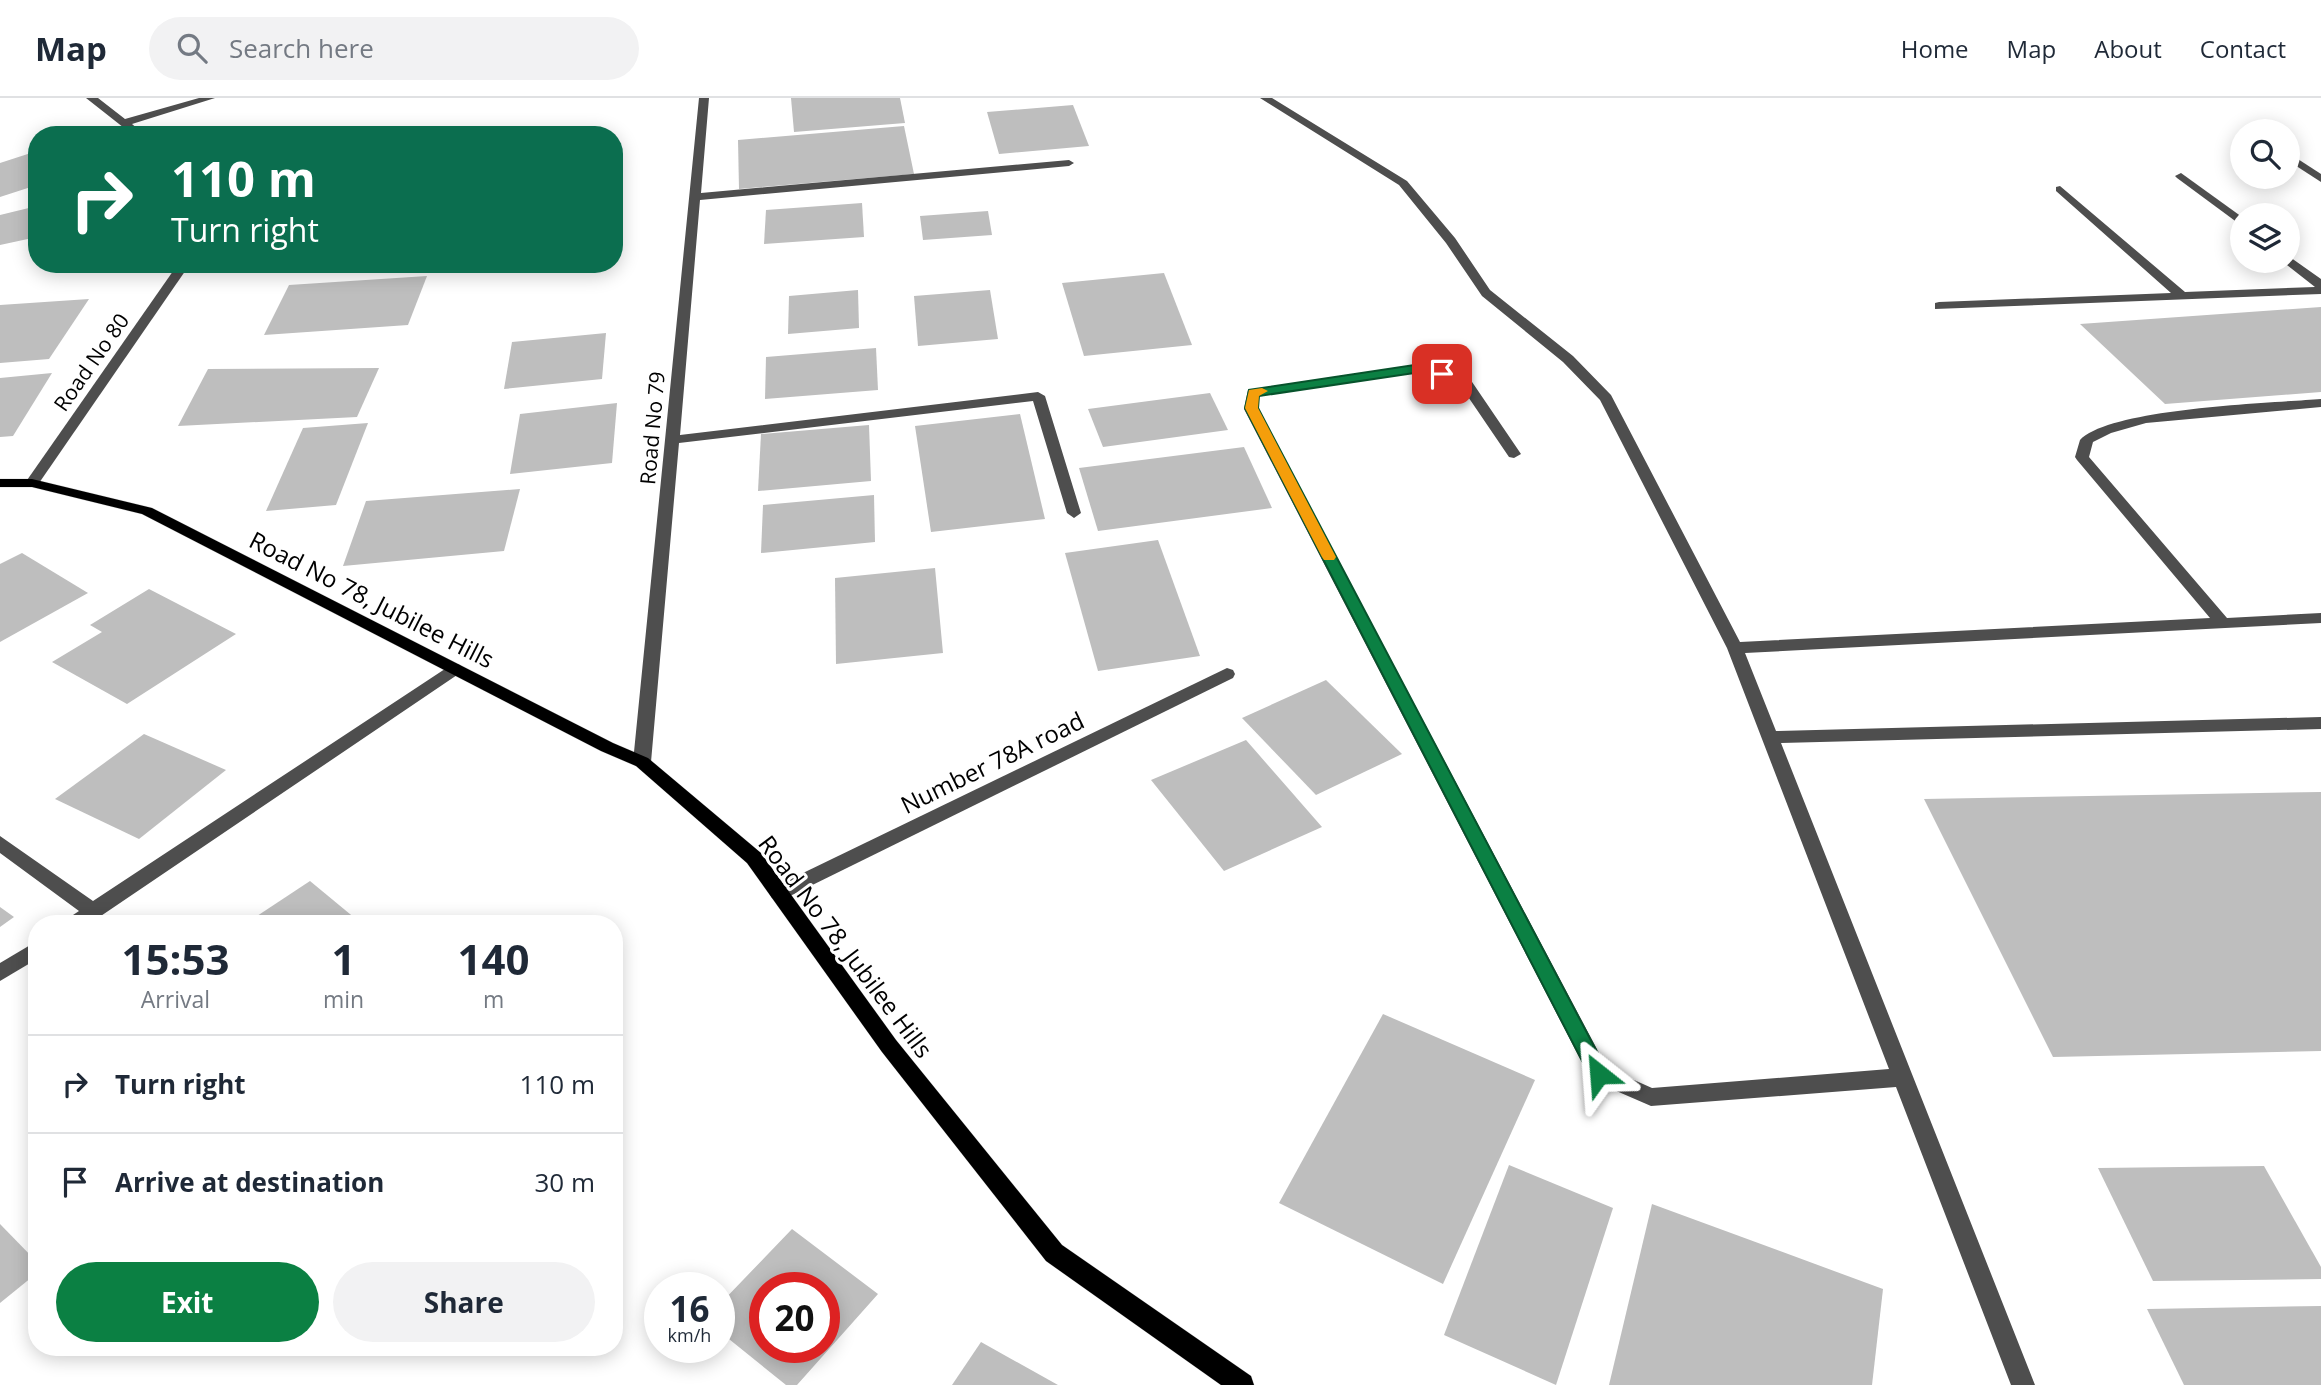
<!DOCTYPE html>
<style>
body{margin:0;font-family:"Open Sans",sans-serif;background:#f2f2f3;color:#1f2937;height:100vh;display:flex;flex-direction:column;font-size:26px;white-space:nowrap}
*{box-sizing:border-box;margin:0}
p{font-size:23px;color:#747a83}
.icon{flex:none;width:38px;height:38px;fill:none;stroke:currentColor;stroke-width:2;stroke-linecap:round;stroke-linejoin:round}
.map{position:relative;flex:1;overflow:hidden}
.sheet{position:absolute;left:28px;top:817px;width:595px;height:441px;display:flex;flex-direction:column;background:#fff;border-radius:28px;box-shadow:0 4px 18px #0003}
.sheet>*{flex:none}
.hud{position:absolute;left:28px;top:28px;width:595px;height:147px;border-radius:28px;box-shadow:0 4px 18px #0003;background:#0b6e4f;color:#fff;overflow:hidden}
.buttons{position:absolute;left:2230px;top:21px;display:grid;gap:14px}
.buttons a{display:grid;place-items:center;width:70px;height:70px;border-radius:50%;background:#fff;box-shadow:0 4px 18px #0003;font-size:35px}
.speed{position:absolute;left:644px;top:1174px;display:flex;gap:14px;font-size:35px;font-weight:700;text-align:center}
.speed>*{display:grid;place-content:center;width:91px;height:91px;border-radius:50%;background:#fff;box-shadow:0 4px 18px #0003;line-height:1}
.speed small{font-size:18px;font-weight:400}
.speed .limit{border:10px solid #d22;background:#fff;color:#111}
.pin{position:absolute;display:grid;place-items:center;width:60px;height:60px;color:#fff;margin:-30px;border-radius:14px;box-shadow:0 4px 10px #0006}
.me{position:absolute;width:77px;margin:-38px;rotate:332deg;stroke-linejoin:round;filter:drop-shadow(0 0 5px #0008)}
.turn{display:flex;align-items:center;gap:24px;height:147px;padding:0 28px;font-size:32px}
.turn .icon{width:91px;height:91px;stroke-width:2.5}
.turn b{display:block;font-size:49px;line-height:60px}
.eta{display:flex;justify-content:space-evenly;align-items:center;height:119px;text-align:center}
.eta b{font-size:42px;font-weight:700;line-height:49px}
.primary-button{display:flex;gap:14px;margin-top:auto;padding:14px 28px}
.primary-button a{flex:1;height:80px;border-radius:42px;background:#0b8043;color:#fff;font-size:28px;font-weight:700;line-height:80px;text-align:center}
.primary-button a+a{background:#f2f2f3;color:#1f2937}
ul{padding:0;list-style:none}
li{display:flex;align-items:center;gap:21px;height:98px;padding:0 28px;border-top:2px solid #e0e1e3}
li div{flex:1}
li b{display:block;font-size:26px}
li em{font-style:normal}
header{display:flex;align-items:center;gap:42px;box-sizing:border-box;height:98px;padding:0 35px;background:#fff;border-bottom:2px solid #e0e1e3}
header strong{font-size:33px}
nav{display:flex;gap:38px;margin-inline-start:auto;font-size:24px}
.search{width:490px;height:63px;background:#f2f2f3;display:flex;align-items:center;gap:18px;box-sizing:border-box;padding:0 24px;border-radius:38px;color:#747a83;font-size:26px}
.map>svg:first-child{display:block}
.building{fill:#bebebe;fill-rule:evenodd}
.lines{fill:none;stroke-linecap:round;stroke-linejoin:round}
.major-casing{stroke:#dbdbdb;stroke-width:1}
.minor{fill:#4e4e4e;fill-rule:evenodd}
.major{fill:#000;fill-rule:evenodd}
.route{fill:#0b8043;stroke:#07532c;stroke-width:2}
.slow{fill:#f59e0b}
.labels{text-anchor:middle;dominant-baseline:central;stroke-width:6;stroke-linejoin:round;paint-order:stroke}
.far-street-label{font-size:21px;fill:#000;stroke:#fff}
.street-label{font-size:24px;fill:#000;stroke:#fff}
</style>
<header>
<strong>Map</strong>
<div class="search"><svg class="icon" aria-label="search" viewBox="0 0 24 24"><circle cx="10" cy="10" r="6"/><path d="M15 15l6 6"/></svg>Search here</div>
<nav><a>Home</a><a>Map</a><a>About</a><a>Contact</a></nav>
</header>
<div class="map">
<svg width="2321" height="1287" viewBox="0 0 2321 1287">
<rect width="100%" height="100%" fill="#fff"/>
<g class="building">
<path d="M791,0H900L905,25L794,34Z"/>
<path d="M1073,7L1089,48L999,56L987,14Z"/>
<path d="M904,28L914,76L739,91L738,42Z"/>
<path d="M37,53V87L0,99V65Z"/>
<path d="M862,105L864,139L764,146L766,112Z"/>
<path d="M37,108V139L0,147V117Z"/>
<path d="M988,113L992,137L923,142L920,118Z"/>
<path d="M269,166H332V168L266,173Z"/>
<path d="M1164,175L1192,247L1084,258L1062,185Z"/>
<path d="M427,178L408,227L264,237L289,187Z"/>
<path d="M858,192L859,230L788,236L789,198Z"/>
<path d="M990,192L998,241L918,248L914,198Z"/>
<path d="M89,201L49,261L0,265V207Z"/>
<path d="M2321,209V294L2165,306L2080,226Z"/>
<path d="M606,235L602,281L504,291L512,244Z"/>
<path d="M876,250L878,292L765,301L766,259Z"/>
<path d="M379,270L357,319L178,328L208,271Z"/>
<path d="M52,275L13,338L0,339V280Z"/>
<path d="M1210,295L1228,332L1103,349L1088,311Z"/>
<path d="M617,305L612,365L510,376L520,316Z"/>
<path d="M1020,316L1045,421L931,434L915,328Z"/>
<path d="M368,325L336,407L266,413L303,330Z"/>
<path d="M869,327L871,383L758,393L761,336Z"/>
<path d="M1244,349L1272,410L1098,433L1079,370Z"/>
<path d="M520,391L504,453L343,468L366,403Z"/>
<path d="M874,397L875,444L761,455L763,407Z"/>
<path d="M1158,442L1200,558L1098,573L1065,455Z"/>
<path d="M22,455L88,495L0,544V466Z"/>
<path d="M935,470L943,555L836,566L835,480Z"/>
<path d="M149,491L236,536L127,606L52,564L102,534L90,527Z"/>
<path d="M1326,582L1402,656L1316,697L1242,620Z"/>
<path d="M144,636L226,672L139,741L55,701Z"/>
<path d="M1246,642L1322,729L1224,773L1151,682Z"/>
<path d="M2321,694V953L2053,959L1924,701Z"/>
<path d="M310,783L362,826H245Z"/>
<path d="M0,809L14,819L0,829Z"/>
<path d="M1383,916L1535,982L1443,1186L1279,1105Z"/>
<path d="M1509,1067L1613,1110L1556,1287L1444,1237Z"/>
<path d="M2264,1068L2321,1169V1181L2153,1183L2098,1070Z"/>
<path d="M1652,1106L1883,1191L1872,1287H1609Z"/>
<path d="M0,1126L37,1164V1175L0,1205Z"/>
<path d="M792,1131L878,1196L797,1287H786L719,1233V1207ZM765,1190H824V1250H765Z"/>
<path d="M2321,1208V1287H2184L2147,1211Z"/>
<path d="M981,1244L1058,1287H952Z"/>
</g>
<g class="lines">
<g class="major-casing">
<path id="major" d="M0,381H32L152,410L613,645L648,660L761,755L896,942L1062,1147L1251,1278L1254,1287H1221L1046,1163L882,954L747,765L636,668L601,653L142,416L32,389H0Z"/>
</g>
<g class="minor">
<path d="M86,0H98L125,21L199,0H215L132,26L145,37H133Z"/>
<path d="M699,0H709L701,95L1069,62L1074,65L1069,68L700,102L680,337L1038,294L1045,298L1081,415L1074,420L1067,415L1033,303L679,345L651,664L648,668H636L633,664Z"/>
<path d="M1260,0H1272L1407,83L1455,140L1490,192L1573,258L1611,297L1740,544L2210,520L2077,362L2075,359L2080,342C2110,310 2272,305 2321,301V309L2146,325L2111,335L2093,344L2089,359L2227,520L2321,515V525L1745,555L1776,633L2321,619V631L1781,645L2035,1287H2011L1896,989L1651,1008L1591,982L1244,311L1248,292L1421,266L1468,278L1521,356L1514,360L1509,359L1458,284L1421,274L1259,298L1258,311L1607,970L1652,990L1889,971L1727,550L1600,302L1563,264L1482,198L1446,145L1399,87Z"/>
<path d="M2251,28L2259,33H2247L2246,31Z"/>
<path d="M2287,54L2321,76V84L2287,62Z"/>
<path d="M2181,75L2242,119V128L2177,80L2175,78Z"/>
<path d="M2060,88L2185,194L2315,189L2283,164L2287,163V157L2321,181V196L1935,211V205L1939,204L2171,195L2056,93V89Z"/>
<path d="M178,166H190L37,388H27L25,385Z"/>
<path d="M454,565L460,567L462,571L460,575L89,826H64L67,821L79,813L0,755V738L93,803Z"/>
<path d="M1227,570L1233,572L1235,576L1233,580L786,800L779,802L772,800L769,795L772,790Z"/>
<path d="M37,843V861L0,883V865Z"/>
</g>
<use href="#major" class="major"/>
</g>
<path class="route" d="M1421,266L1448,276L1442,279L1421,274L1259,298L1258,310L1606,971L1609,976L1606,982L1599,985L1592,982L1245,310L1249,292Z"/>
<path class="slow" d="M1262,290L1268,293L1259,298L1258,310L1336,459L1334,462H1324L1322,459L1245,310L1249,292Z"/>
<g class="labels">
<g class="far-street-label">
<text transform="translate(91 264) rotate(-55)">Road No 80</text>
<text transform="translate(652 330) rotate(-85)">Road No 79</text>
</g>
<g class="street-label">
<text transform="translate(372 501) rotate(27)">Road No 78, Jubilee Hills</text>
<text transform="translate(992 664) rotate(-26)">Number 78A road</text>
<text transform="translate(846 848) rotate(53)">Road No 78, Jubilee Hills</text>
</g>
</g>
</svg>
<div class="buttons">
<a><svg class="icon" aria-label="search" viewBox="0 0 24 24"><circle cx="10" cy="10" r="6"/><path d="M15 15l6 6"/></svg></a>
<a><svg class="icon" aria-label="layers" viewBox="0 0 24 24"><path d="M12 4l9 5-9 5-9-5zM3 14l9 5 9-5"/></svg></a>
</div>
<div class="speed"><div>16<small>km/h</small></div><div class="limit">20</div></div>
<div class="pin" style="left:1442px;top:276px;background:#d93025"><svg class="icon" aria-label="arrive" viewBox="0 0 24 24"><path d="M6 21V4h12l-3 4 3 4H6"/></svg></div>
<svg class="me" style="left:1599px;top:976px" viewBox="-20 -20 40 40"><path d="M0-17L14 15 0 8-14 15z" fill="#0b8043" stroke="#fff" stroke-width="4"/></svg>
<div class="hud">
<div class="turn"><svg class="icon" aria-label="right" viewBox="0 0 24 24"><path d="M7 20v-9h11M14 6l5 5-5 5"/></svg><div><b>110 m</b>Turn right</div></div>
</div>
<section class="sheet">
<div class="eta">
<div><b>15:53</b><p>Arrival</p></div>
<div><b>1</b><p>min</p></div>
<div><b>140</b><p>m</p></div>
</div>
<ul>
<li><svg class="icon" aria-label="right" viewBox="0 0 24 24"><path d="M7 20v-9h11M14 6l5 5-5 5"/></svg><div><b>Turn right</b></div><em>110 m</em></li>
<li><svg class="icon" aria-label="arrive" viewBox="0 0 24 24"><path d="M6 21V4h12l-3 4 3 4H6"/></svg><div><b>Arrive at destination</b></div><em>30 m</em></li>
</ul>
<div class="primary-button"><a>Exit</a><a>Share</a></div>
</section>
</div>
